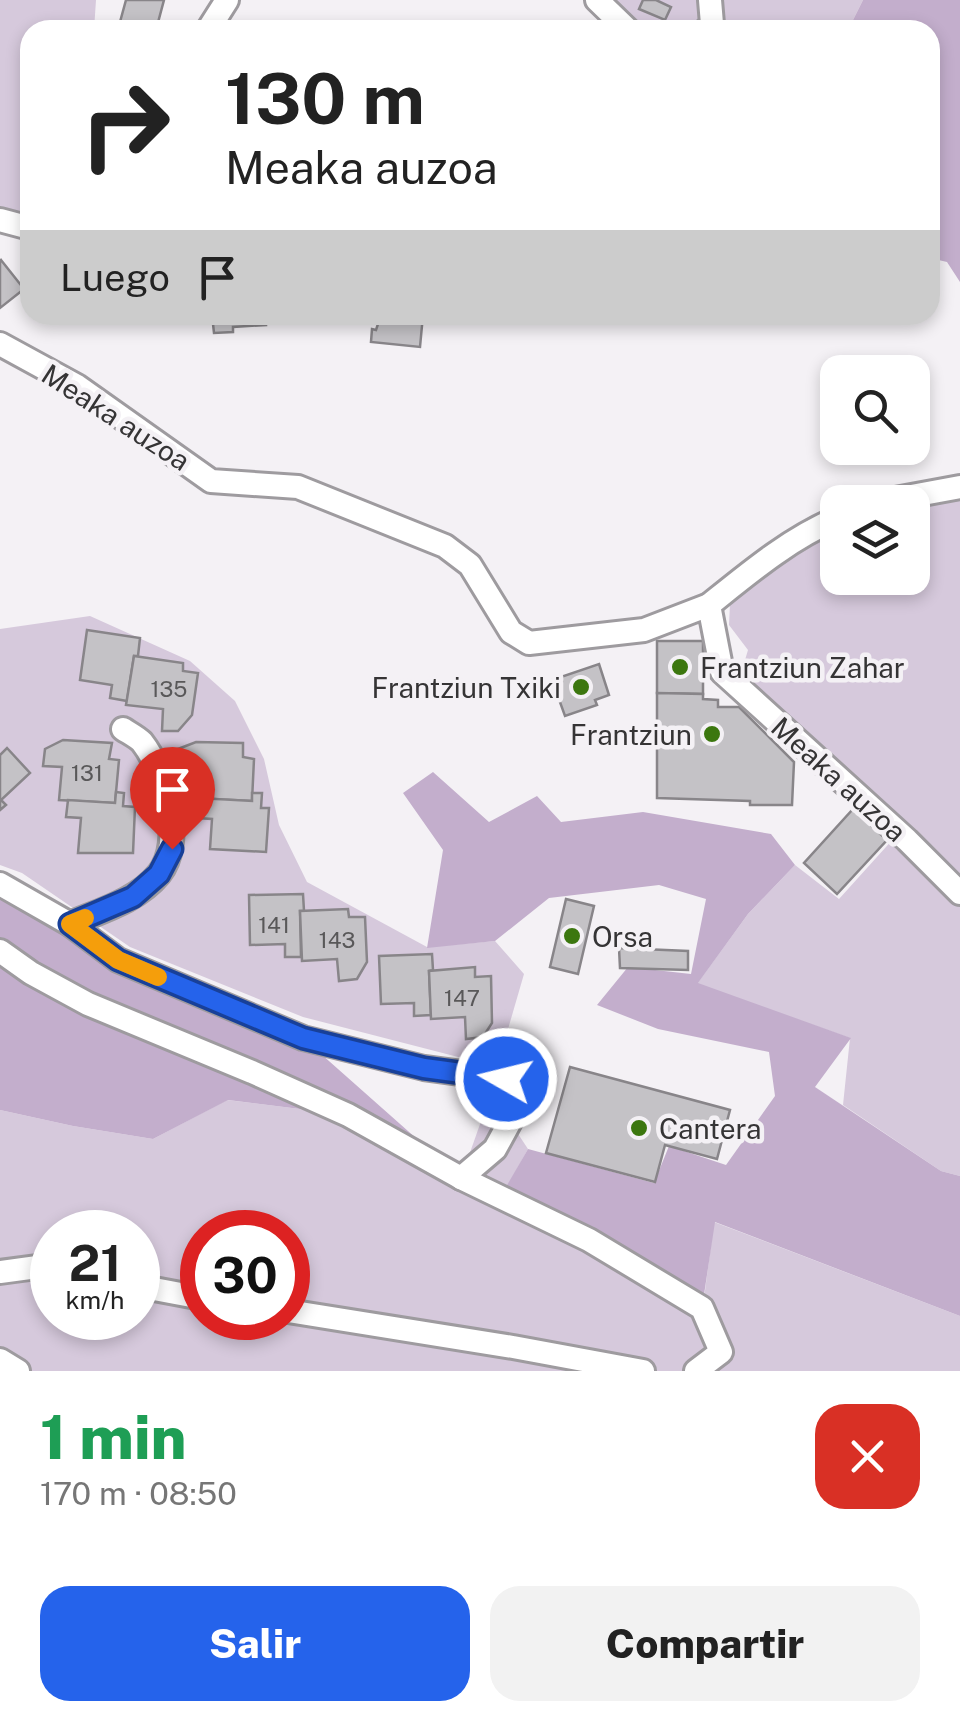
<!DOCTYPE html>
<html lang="es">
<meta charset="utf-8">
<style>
body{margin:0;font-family:"Public Sans",sans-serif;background:#f2f2f2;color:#222;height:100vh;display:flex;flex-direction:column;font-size:38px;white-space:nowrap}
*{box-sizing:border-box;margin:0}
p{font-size:32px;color:#767676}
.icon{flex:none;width:55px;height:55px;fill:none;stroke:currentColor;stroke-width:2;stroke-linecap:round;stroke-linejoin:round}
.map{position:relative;height:1371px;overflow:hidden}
.details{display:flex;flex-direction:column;background:#fff;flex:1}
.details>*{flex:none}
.hud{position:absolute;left:20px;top:20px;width:920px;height:305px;border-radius:30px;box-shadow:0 5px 15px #0003;background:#fff;color:#222;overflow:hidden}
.controls{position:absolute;left:820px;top:355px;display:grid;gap:20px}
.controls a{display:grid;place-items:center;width:110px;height:110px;border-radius:20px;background:#fff;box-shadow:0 5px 15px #0003;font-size:50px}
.speed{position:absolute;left:30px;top:1210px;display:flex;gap:20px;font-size:50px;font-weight:700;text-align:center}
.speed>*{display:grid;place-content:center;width:130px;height:130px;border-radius:50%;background:#fff;box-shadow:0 5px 15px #0003;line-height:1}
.speed small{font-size:25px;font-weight:400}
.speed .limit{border:15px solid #d22;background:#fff;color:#111}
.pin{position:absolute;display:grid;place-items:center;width:85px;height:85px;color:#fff;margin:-102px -42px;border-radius:50% 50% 50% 0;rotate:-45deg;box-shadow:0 0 10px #0007}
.pin .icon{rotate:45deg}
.me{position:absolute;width:110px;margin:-55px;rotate:278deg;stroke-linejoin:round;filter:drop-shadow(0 0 8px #0008)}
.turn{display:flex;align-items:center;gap:35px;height:210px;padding:0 40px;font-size:45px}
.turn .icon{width:130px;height:130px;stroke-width:2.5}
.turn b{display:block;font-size:70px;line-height:85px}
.then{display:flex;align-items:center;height:95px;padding:0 40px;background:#0003;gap:20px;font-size:38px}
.round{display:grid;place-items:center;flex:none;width:105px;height:105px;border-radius:30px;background:#f2f2f2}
.headline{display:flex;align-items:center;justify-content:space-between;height:170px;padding:0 40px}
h1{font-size:60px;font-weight:800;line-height:75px;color:#1e9e55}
.primary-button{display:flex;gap:20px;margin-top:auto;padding:20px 40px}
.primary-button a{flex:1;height:115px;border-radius:30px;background:#2563eb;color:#fff;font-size:40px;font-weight:800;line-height:115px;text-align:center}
.primary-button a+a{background:#f2f2f2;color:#222}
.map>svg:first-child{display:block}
.green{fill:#d6c9dc;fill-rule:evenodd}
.forest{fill:#c3aecc}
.building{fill:#c4c2c6;stroke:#888589;stroke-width:2.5}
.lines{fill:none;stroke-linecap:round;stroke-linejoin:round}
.street-casing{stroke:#9e9b9f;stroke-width:28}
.street{stroke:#fff;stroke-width:22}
.route-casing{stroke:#184099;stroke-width:25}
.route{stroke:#2563eb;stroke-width:18}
.slow{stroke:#f59e0b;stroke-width:18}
.poi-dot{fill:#3c770f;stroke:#f4f1f5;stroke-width:4}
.labels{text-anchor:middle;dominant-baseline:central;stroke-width:9;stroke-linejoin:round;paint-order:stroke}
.number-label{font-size:22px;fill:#595859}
.street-label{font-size:28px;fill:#353435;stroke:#f4f1f5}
.poi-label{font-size:28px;fill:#353435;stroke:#f4f1f5;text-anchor:start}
</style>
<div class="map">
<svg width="960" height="1371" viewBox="0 0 960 1371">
<rect width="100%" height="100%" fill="#f4f1f5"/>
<g class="green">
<path d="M0,0H96L94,30H30V230L0,221Z"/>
<path d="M593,0H863L848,30H627Z"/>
<path d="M960,494V1176L941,1171L843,1105L850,1038L697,984L748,914L795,865L839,899L904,827L777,711L742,670L748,650L729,625L730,604L774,561L837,525L838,578H912L913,503Z"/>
<path d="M90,616L190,661L235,701L264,759L279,825L307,882L427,947L495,941L524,974L497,1067L303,1017L130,947L22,873L0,865V629Z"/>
<path d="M491,1093L528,1149L507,1187L703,1306L714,1222L960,1316V1371H0V1110L73,1126L153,1139L227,1100L348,1115L461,1178ZM52,1232H138V1318H52ZM202,1232H288V1318H202Z"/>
</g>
<g class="forest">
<path d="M863,0H960V282L947,262L930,258V30H848Z"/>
<path d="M433,772L489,822L537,796L561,822L643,812L771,834L795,865L748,914L698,983L851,1038L815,1087L941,1171L960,1176V1316L715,1222L702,1308L506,1187L528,1149L654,1183L669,1146L726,1165L775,1096L769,1052L658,1029L597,1005L628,967L691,974L706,899L659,885L549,898L495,941L427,948L443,850L403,793Z"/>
<path d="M0,884L118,960L303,1038L461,1178L348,1115L228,1100L153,1139L73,1126L0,1110Z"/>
</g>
<g class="building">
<path d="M126,0H164L156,30L120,22Z"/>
<path d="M643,0H656L671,7L665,20L639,9Z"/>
<path d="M1,260L24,289L0,308V261Z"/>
<path d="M212,315H265L266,325L233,327V332L214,333Z"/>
<path d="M381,315H423L420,347L371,342L372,329L376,330Z"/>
<path d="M87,630L140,638L138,656H134L127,701L110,698L112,685L80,680Z"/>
<path d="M657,641H703V694L657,693Z"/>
<path d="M134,656L183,663V671L198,673L192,715L178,731H162L163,709L126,705Z"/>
<path d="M599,664L609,695L595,700L597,705L565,716L552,680Z"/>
<path d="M657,693L703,694V699L718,700V707H739L794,762L792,805H750V801L657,798Z"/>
<path d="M63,740L112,743L109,759L119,760L115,803L59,800L62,767L43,766L45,749Z"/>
<path d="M196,742L243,743V757L254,759L252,801L194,798L196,766L177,765L178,749Z"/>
<path d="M7,748L30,773L1,800L6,805L0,810V755Z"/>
<path d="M116,792L124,793L123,806L135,807L133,853H78L81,818L66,817L68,800L115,803Z"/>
<path d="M252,793H262L261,808H269L266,852L210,849L212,819L197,818L198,798L252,801Z"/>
<path d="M853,809L887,840L837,894L804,863Z"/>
<path d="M303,894L304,911H300L301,957H285V944L250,945L249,895Z"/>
<path d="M566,899L594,906L578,974L550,967Z"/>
<path d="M348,909L349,917H365L367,962L357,979L339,981L337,959L302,961L300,911Z"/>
<path d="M619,948L688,951V970L620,968Z"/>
<path d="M432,954L433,970L429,971L431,1015L414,1016V1003L381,1004L379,956Z"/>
<path d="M475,967V977L491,976L492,1023L483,1037L466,1039L465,1017L431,1019L429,971Z"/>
<path d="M570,1067L730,1110L717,1159L665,1145L655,1182L546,1153Z"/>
</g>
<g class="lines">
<g class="street-casing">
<g id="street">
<path d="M597,0L628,30"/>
<path d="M208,30L227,0"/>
<path d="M706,30L712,24L710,0"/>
<path d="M0,220L30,228"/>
<path d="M0,344L77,386L211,481L298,487L445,546L470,565L511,632L529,643L644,630L709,605L722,672L907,840L960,893"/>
<path d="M879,502L960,487"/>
<path d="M709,605C750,572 789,539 838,518"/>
<path d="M0,884L70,924L118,960L303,1038L424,1068L506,1079L519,1105L495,1149L461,1178"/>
<path d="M70,924C100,911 137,901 159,874C185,842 166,773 142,742C137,737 129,733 123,729"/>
<path d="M0,951L31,973L88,1004L252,1072L348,1115L461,1178L589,1240L702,1308L721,1352L696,1371"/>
<path d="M0,1272L52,1265"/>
<path d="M138,1286L202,1298"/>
<path d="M288,1311L513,1347L643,1371"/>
<path d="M0,1360L18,1371"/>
</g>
</g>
<use href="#street" class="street"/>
</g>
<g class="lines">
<g class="route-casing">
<path id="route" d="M172,849L159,874L133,897L70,924L118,960L303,1038L424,1068L506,1079"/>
</g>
<use href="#route" class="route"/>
<path class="slow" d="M85,918L70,924L118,960L158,977"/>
</g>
<g class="poi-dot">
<circle cx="680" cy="667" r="10"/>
<circle cx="581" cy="687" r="10"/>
<circle cx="712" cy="734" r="10"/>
<circle cx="572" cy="936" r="10"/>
<circle cx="639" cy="1128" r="10"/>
</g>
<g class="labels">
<g class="number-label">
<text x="169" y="689">135</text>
<text x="87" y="773">131</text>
<text x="274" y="925">141</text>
<text x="337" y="940">143</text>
<text x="462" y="998">147</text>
</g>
<g class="street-label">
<text transform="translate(116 417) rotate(33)">Meaka auzoa</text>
<text transform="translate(839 779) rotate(42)">Meaka auzoa</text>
</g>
<g class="poi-label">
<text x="700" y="667">Frantziun Zahar</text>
<text x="561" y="687" text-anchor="end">Frantziun Txiki</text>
<text x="692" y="734" text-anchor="end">Frantziun</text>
<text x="592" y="936">Orsa</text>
<text x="659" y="1128">Cantera</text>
</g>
</g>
</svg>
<div class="controls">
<a><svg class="icon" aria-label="search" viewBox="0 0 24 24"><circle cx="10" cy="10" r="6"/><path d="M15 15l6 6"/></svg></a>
<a><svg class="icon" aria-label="layers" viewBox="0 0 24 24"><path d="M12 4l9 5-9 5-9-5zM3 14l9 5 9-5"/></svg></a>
</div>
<div class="speed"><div>21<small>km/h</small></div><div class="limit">30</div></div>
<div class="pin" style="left:172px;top:849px;background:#d93025"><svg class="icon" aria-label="arrive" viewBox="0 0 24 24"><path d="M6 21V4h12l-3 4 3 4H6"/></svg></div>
<svg class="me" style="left:506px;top:1079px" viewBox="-20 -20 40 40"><circle r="17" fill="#2563eb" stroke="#fff" stroke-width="3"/><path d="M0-11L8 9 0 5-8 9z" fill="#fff"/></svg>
<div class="hud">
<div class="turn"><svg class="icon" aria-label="right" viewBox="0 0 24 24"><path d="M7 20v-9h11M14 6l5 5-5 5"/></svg><div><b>130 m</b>Meaka auzoa</div></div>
<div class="then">Luego<svg class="icon" aria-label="arrive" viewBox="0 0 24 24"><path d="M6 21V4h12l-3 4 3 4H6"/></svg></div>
</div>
</div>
<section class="details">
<div class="headline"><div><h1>1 min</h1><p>170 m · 08:50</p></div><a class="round" style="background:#d93025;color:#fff"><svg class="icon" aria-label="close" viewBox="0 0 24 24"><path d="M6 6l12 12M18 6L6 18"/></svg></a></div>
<div class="primary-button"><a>Salir</a><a>Compartir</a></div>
</section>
